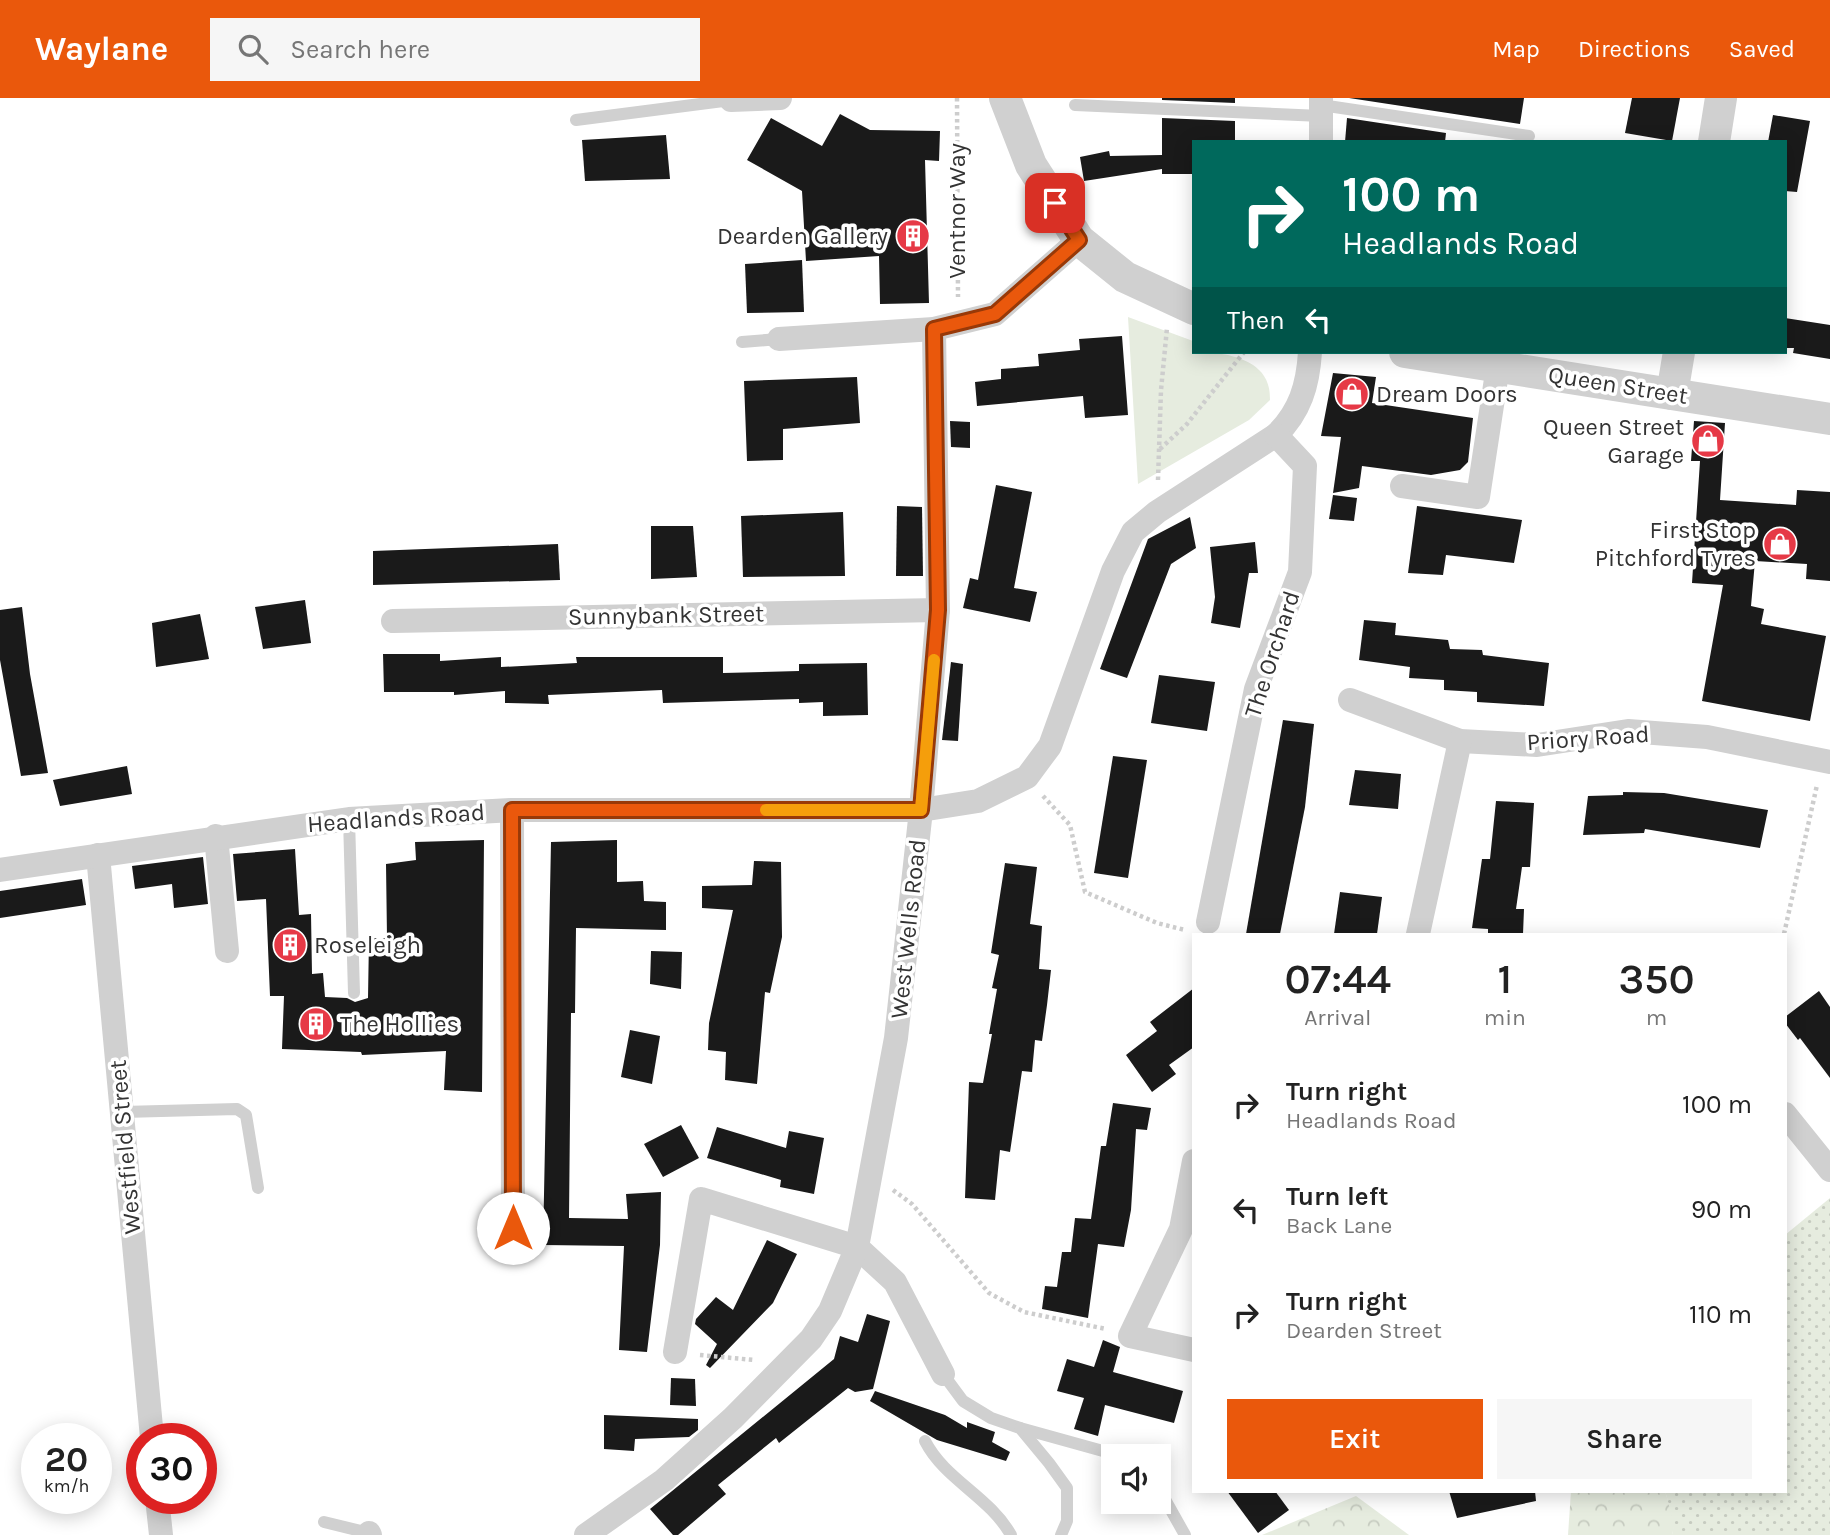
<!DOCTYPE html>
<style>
body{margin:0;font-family:Karla,sans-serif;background:#f6f6f6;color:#222;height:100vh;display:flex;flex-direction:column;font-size:26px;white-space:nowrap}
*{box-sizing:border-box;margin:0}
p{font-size:23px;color:#767676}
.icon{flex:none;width:38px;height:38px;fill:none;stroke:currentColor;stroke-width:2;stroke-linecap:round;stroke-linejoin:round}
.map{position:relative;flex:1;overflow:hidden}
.side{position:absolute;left:1192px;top:835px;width:595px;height:560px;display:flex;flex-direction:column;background:#fff;border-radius:0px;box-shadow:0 4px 18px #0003}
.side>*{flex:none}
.hud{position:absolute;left:1192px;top:42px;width:595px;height:214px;border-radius:0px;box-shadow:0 4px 18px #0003;background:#00695c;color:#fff;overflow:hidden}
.buttons{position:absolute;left:1101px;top:1346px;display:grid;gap:14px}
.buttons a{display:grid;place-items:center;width:70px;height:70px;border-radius:0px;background:#fff;box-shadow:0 4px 18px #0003;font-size:35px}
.speed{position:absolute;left:21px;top:1325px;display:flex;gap:14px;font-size:35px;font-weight:700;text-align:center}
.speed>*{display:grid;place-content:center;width:91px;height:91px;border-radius:50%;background:#fff;box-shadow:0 4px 18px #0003;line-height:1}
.speed small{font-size:18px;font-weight:400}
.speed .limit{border:10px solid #d22;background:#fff;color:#111}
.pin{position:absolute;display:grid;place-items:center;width:60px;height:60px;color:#fff;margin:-30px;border-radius:14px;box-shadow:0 4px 10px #0006}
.me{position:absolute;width:77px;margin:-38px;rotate:0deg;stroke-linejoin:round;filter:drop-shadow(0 0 5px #0008)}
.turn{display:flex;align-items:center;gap:24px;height:147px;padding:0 35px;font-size:32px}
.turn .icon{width:91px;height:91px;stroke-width:2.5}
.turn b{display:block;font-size:49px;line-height:60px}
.then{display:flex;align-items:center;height:66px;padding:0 35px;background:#0003;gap:14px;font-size:26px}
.eta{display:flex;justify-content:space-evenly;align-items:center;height:119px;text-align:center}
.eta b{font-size:42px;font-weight:600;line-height:49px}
.button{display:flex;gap:14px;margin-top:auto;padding:14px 35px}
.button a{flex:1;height:80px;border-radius:0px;background:#ea580c;color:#fff;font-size:28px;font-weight:600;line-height:80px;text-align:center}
.button a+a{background:#f6f6f6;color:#222}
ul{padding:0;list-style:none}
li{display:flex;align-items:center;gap:21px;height:105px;padding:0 35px}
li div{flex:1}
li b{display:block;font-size:26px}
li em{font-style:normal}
header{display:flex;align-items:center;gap:42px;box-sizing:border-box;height:98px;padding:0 35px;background:#ea580c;color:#fff}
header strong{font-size:33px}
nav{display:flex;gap:38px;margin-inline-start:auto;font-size:24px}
.search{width:490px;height:63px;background:#f6f6f6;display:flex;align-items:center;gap:18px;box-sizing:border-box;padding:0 24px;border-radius:0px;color:#767676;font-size:26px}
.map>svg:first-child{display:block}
.green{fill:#e6ecdf}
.forest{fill:url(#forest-crowns)}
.park{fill:url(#park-dots)}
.building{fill:#1a1a1a}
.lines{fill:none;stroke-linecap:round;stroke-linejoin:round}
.path{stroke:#cdcdcd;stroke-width:4.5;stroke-dasharray:3.5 3.5;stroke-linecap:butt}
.service{stroke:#d0d0d0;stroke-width:12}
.minor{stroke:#d0d0d0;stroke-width:24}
.tertiary{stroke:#d0d0d0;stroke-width:32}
.route-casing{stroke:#983908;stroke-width:18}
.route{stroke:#ea580c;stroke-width:12}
.slow{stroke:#f59e0b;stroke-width:12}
.labels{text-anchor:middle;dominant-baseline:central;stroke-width:7;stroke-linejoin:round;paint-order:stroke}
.street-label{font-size:24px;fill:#333;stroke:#fff}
.poi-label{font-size:24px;fill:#333;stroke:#fff;text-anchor:end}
</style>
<header>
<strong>Waylane</strong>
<div class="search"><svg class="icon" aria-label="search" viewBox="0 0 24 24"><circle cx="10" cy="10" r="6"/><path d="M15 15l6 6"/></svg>Search here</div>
<nav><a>Map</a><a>Directions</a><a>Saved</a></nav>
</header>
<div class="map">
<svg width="1830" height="1437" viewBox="0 0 1830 1437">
<defs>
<pattern id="forest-crowns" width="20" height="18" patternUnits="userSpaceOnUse" patternTransform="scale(1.75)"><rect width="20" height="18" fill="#e6ecdf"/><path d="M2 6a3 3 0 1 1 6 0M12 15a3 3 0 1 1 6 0" fill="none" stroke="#c6cbc0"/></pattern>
<pattern id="park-dots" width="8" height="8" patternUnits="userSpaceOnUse" patternTransform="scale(1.75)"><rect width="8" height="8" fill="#e6ecdf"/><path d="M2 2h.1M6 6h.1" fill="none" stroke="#c6cbc0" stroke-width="1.8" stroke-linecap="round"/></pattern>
</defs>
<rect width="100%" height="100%" fill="#fff"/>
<path class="green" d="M1128,219L1193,243L1194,254C1227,254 1272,261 1270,302L1249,322L1138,386Z"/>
<g class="forest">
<path d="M1571,1393H1665L1675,1425L1672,1437H1568Z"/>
<path d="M1356,1398L1409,1437H1262Z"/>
</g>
<path class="park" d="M1830,1100V1437H1672L1674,1425L1665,1393H1785V1137Z"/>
<g class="building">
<path d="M1162,0H1235V5L1162,2Z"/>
<path d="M1349,0H1524L1520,26Z"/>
<path d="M1632,0H1680L1672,43L1625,35Z"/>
<path d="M840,16L870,32L940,33L939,63L925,62L929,205L880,206L879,158L806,163L802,93L747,62L771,20L822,48Z"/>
<path d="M1773,17L1810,23L1797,94L1785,93V44H1768Z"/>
<path d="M1162,20L1235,23V44H1194V76H1162V71L1084,83L1080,59L1109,53L1110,58L1162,57Z"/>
<path d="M1347,20L1446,35L1445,44H1345Z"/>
<path d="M666,37L670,81L585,83L582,42Z"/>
<path d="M802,162L804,214L747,215L745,166Z"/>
<path d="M1785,220L1830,227V261L1793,255L1794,250H1785Z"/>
<path d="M1122,238L1128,317L1085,320L1083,298L977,308L975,284L1001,281V271L1039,268L1038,256L1080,252L1079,241Z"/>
<path d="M1333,275L1376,279L1372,305L1473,320L1468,364L1460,372L1431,377L1362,368L1359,390L1333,395L1341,339L1321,338Z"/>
<path d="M857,279L860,325L783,331V362L747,363L744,283Z"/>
<path d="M950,323L970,324V350L951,349Z"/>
<path d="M1694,323L1725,325L1720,402L1796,407L1797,392L1830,394V483L1806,481L1807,466L1755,463L1751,508L1764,511L1761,526L1826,538L1810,623L1702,603L1723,487L1692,485L1700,363H1691Z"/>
<path d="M996,387L1032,394L1014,490L1037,494L1030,524L963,510L970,480L978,482Z"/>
<path d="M1333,397L1357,400L1354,423L1329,421Z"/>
<path d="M897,408L922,409L923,478H896Z"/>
<path d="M1417,408L1522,422L1514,465L1446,457L1443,477L1408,475Z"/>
<path d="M843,414L845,478L743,479L741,418Z"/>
<path d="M1190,419L1196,450L1171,466L1127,580L1100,571L1148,441Z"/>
<path d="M651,428H693L697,479L651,481Z"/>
<path d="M1255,444L1258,475H1249L1240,530L1211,525L1215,499L1210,449Z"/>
<path d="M558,446L560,482L373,487V453Z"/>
<path d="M305,502L311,545L263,551L255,509Z"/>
<path d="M22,509L30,576L48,675L21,678L0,562V512Z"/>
<path d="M200,516L209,561L156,569L152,525Z"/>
<path d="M1364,522L1396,525L1395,537L1448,542L1450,551L1482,552L1483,557L1549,565L1544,608L1477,604V594L1444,592V582L1409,580L1410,569L1359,562Z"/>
<path d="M383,556H440V563L501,559V569L577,565L576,559H723V575L799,573V566L867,565L868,617L823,618V604L799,605V601L663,605L662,592L548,597L549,606L505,605V593L454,597V594H384Z"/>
<path d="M951,564L963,566L958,643L942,642Z"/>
<path d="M1159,577L1215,584L1207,633L1151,625Z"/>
<path d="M1283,622L1314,626L1305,709L1280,836H1246Z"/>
<path d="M1113,658L1147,662L1128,780L1094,775Z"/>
<path d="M127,668L132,696L60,708L53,682Z"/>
<path d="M1355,672L1401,676L1398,711L1349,707Z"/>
<path d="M1623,694L1664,695L1768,712L1760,750L1645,731L1644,735L1583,737L1588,698L1623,697Z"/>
<path d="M1496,703L1534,705L1530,769H1522L1516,811H1524L1523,836H1488V831L1472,830L1482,761H1490Z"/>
<path d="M484,742L482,994L444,992L446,953L362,957L361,954L282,951L284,898H270L266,801L237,803L233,756L295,751L299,817L311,816L312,876L323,875L325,899L347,900L355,904L368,900L369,840H387L386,766L416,762L415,744Z"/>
<path d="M617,742V784L643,783L644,803L666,804V832L576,830L575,915H571L569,1120L628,1121L626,1096L661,1094L660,1147L647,1254L619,1252L624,1148L543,1147L551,744Z"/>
<path d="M203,759L208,806L174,810L172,786L135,791L132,768Z"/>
<path d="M754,763L781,764L782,839L770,895L765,894L757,986L725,982L726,954L708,952L709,925L733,812L702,810V788L752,787Z"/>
<path d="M1005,765L1037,769L1030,826L1042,828L1039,871L1051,872L1047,907L1042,943L1035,942L1032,974L1022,973L1010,1054L1000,1052L995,1102L965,1100L969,984L983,985L992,936H989L997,891L992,890L999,857L991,855Z"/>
<path d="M82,781L86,807L0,820V793Z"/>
<path d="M1340,794L1382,799L1377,836H1334Z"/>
<path d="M651,853L682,854L681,891L650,886Z"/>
<path d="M1194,890V949L1169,967L1176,976L1152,994L1126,957L1157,933L1150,924Z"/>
<path d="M1819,893L1830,909V980L1800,940L1798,942L1785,925V919Z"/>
<path d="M630,932L660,938L652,986L621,979Z"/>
<path d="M1113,1005L1151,1010L1147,1032L1136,1031L1131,1112L1124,1149L1098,1146L1088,1220L1042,1211L1045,1188L1057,1189L1062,1154H1071L1075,1120L1091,1121L1101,1048H1106Z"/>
<path d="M681,1027L699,1060L663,1079L644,1046Z"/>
<path d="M717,1029L786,1050L789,1033L824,1040L814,1096L780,1089L781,1082L707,1060Z"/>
<path d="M767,1142L797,1156L773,1205L710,1270L706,1267L717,1246L695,1226L696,1221L716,1199L733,1212Z"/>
<path d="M867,1216L890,1223L873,1291L855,1294L848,1290L779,1345L776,1340L718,1387L726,1396L678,1437H673L650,1411L834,1261L840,1238L858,1244Z"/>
<path d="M1103,1242L1120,1249L1113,1274L1183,1293L1174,1325L1105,1307L1098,1338L1074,1331L1084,1300L1057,1293L1067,1261L1094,1269Z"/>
<path d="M671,1280L695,1281L696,1308L670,1307Z"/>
<path d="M875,1293L945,1317L967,1330V1324L995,1334L992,1344L1010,1354L1006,1363L937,1342L870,1303Z"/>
<path d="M604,1317L698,1321V1332L689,1339L635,1341L634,1353L604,1351Z"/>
<path d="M1227,1393H1275L1289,1412L1258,1435Z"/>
<path d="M1449,1393H1535L1536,1403L1457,1420Z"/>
</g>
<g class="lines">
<g class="path">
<path d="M957,0L958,199"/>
<path d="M1160,351L1187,326L1244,254"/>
<path d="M1158,382L1161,292L1167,230"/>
<path d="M1043,698L1070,727L1085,794L1157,825L1185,832"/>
<path d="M1784,836L1817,687"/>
<path d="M893,1092L912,1106L989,1195L1024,1214L1106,1231"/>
<path d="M700,1257L754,1262"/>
</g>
<g class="service">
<path d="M1075,7L1321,18"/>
<path d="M1321,7L1529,38"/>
<path d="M576,22L731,2"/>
<path d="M742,244L779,241"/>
<path d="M349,721L354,895"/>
<path d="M123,1014L237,1011L246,1017L258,1090"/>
<path d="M943,1276L963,1303L991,1320L1020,1330L1049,1365L1067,1390V1423L1061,1437"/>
<path d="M1020,1330L1121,1358"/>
<path d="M925,1343C945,1382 989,1398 1011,1437"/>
<path d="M1158,1389L1185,1437"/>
<path d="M324,1424L369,1435"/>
</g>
<g class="minor">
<path d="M731,2L780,0"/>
<path d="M1321,44V0"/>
<path d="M779,241L934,231L995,216L1079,142"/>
<path d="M1402,388L1478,399L1498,268"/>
<path d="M393,523L938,512"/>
<path d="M1350,602L1460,643L1537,647L1628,633L1707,639L1830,664"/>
<path d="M512,712L513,1130"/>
<path d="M216,738L227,853"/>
<path d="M98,757L152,1340"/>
<path d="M0,772L349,721L512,712H921L978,703L1027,679L1050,648L1113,473L1133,434L1157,414L1276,337C1300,314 1308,287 1310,254"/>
<path d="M1208,824L1256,591L1300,474L1305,368L1276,337"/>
<path d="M1418,836L1460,643"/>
<path d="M1785,1016L1830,1072"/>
<path d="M1194,1063L1181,1131L1130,1238L1194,1252"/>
<path d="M675,1254L701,1101L857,1149L895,1184L943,1276"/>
<path d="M157,1400L161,1437"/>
<path d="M369,1435L370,1437"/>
<path d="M586,1437L664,1382L733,1320L811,1241L830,1213L857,1149L896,940L921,712L938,512L934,231"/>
</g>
<g class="tertiary">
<path d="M1005,0L1031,67L1079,142L1125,179L1194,211"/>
<path d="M1714,44L1721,0"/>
<path d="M1405,254L1830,321"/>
<path d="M1672,296L1679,254"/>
</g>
</g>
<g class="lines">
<g class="route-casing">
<path id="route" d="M513,1130L512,712H921L938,512L934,231L995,216L1079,142L1055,105"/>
</g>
<use href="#route" class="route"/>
<path class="slow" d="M766,712H921L934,562"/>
</g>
<defs>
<g id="building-disc" transform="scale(1.75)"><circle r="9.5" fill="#e63946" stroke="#fff"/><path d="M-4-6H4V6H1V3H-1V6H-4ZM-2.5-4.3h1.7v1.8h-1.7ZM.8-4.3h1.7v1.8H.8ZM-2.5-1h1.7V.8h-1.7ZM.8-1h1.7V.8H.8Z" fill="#fff"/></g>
<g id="shop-disc" transform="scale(1.75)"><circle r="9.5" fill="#e63946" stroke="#fff"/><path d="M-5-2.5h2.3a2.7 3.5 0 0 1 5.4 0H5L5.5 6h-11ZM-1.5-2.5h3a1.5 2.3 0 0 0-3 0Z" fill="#fff"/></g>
</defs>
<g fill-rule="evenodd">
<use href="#building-disc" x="913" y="138"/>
<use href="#shop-disc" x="1352" y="296"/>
<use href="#shop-disc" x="1708" y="343"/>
<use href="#shop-disc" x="1780" y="446"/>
<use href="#building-disc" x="290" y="847"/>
<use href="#building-disc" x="316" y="926"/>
</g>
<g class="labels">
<g class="street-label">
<text transform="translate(957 113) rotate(-90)">Ventnor Way</text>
<text transform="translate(1618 287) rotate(9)">Queen Street</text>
<text transform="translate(666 517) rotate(-1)">Sunnybank Street</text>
<text transform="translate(1272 556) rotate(-72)">The Orchard</text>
<text transform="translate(1588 640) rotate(-4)">Priory Road</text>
<text transform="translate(396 720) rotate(-4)">Headlands Road</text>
<text transform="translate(908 831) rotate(-84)">West Wells Road</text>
<text transform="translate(125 1049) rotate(-95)">Westfield Street</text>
</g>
<g class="poi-label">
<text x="888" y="138">Dearden Gallery</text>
<text x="1376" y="296" text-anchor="start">Dream Doors</text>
<text x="1684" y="329">Queen Street<tspan x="1684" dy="28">Garage</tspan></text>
<text x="1756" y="432">First Stop<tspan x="1756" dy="28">Pitchford Tyres</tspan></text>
<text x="314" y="847" text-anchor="start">Roseleigh</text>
<text x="340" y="926" text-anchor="start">The Hollies</text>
</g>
</g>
</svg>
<div class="buttons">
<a><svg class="icon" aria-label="sound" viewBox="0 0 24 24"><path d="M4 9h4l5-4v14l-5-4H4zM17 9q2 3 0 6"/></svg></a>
</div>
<div class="speed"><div>20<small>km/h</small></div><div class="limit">30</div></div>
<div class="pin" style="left:1055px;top:105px;background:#d93025"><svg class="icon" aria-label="arrive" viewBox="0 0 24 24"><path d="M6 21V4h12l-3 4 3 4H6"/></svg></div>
<svg class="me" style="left:513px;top:1130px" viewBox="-20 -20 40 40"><circle r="19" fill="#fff"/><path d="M0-13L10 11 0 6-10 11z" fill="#ea580c"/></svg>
<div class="hud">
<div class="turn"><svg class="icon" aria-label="right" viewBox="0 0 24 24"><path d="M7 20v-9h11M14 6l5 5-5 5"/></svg><div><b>100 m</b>Headlands Road</div></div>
<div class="then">Then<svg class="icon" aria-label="left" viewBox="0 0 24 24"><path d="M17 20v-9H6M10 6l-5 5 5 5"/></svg></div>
</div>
<section class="side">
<div class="eta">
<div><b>07:44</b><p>Arrival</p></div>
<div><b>1</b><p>min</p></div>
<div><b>350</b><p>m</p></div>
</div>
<ul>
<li><svg class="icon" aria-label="right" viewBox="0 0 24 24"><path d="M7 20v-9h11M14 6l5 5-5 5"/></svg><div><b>Turn right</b><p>Headlands Road</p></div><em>100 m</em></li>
<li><svg class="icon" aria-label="left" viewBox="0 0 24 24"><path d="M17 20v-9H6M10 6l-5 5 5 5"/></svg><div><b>Turn left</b><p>Back Lane</p></div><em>90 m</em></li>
<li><svg class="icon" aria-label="right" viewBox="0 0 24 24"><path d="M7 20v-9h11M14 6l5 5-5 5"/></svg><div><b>Turn right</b><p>Dearden Street</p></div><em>110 m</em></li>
</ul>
<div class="button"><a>Exit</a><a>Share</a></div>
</section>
</div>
